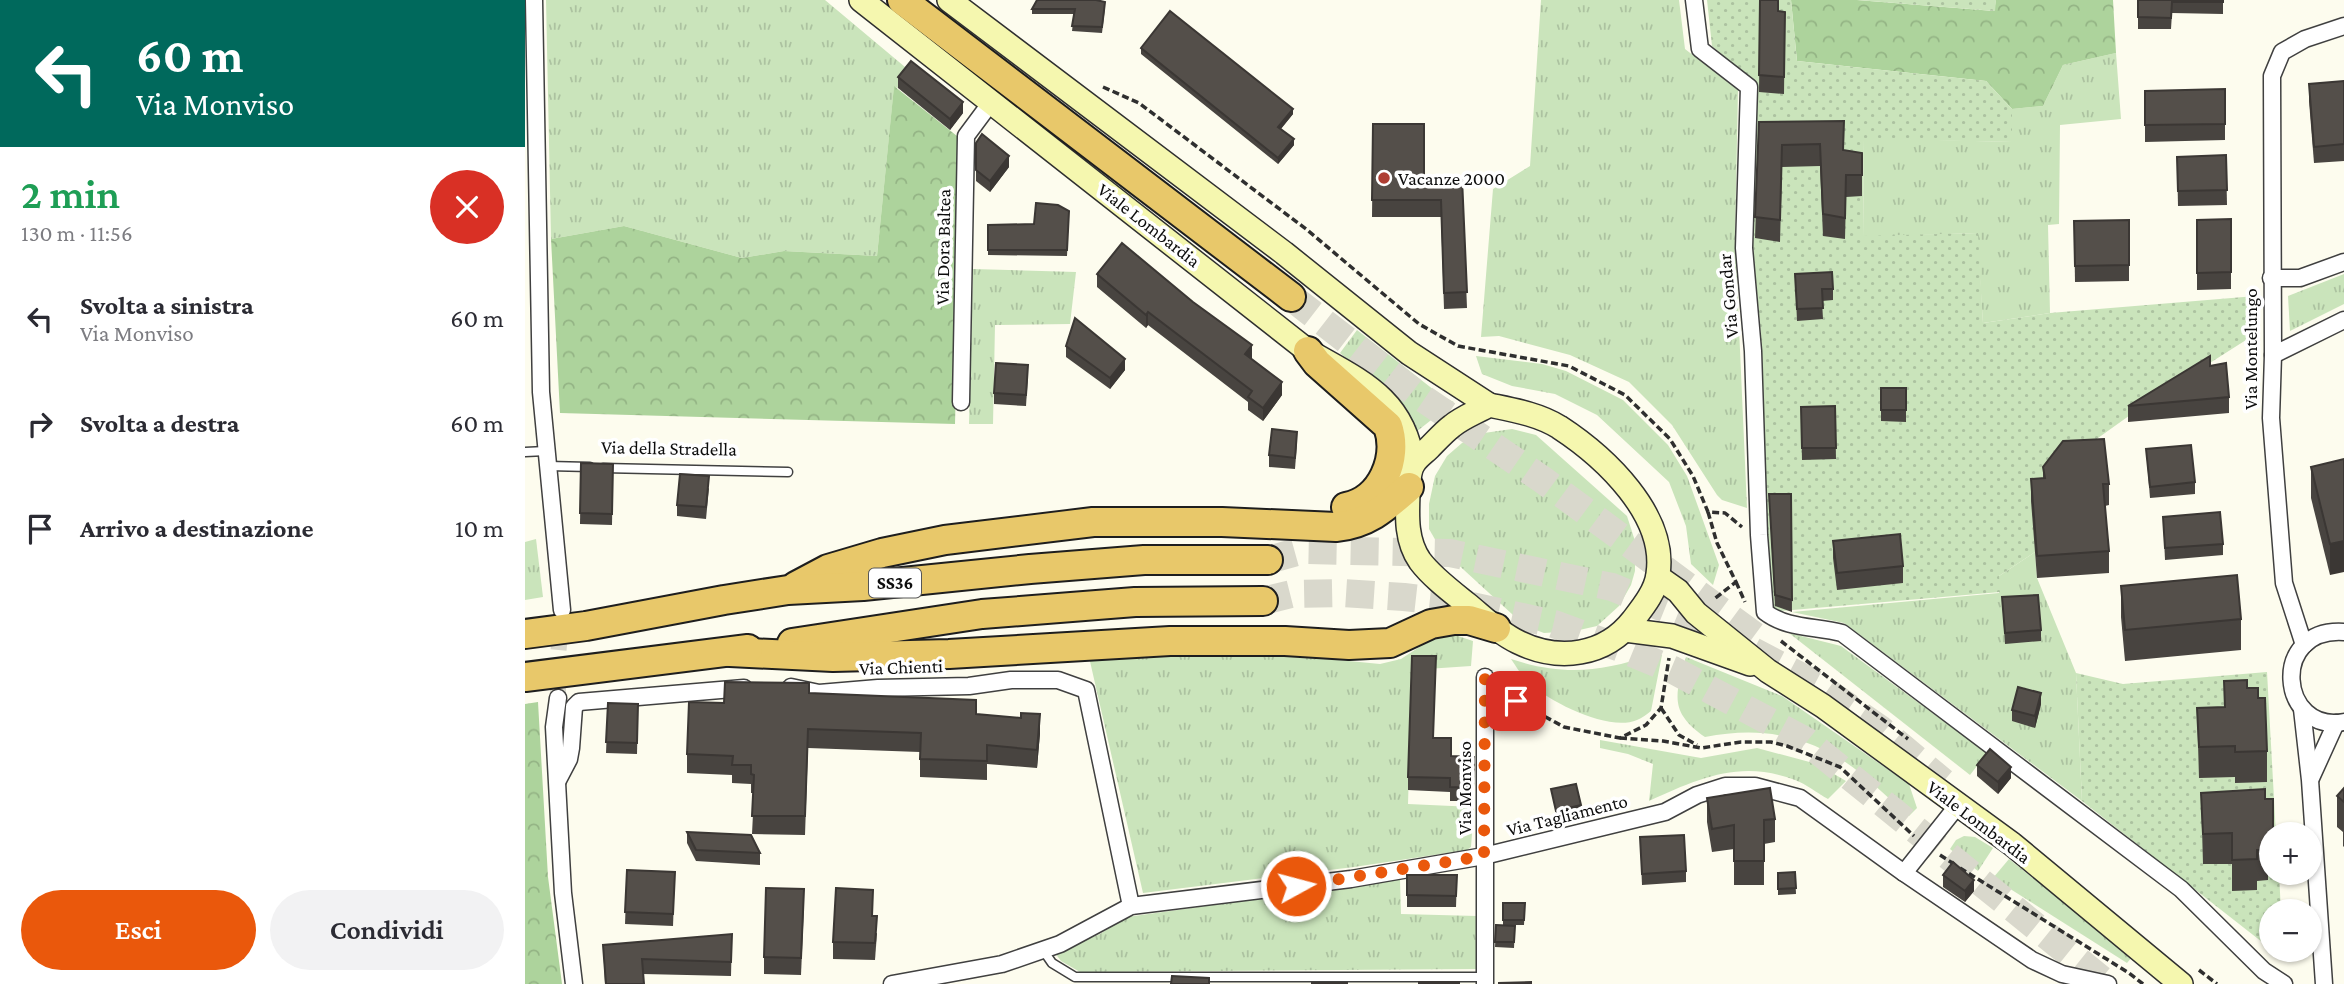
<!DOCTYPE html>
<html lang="it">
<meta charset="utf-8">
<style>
body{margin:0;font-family:"Crimson Pro",serif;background:#f2f2f3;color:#2b2b33;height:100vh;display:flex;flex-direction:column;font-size:26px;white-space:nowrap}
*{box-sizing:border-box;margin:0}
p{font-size:23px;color:#7c7c81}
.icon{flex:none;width:38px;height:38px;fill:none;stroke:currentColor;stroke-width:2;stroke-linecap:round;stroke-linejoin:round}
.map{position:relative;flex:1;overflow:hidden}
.side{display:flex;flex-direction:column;background:#fff;width:525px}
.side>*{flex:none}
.guide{background:#00695c;color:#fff;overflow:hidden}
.buttons{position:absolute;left:1734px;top:822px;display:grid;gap:14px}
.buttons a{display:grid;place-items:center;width:63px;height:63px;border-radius:50%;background:#fff;box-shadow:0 2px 5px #0004;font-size:35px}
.pin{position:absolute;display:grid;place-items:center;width:60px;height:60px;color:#fff;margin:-30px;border-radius:14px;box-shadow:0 4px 10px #0006}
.me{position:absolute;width:77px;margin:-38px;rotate:83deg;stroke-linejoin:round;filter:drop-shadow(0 0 5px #0008)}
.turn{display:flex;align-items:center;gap:24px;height:147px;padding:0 21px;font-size:32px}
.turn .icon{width:91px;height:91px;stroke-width:2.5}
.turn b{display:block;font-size:49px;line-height:60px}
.round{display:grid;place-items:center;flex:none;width:74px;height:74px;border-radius:37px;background:#f2f2f3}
.headline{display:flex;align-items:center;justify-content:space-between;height:119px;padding:0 21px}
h1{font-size:42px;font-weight:600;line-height:52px;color:#1e9e55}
.button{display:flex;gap:14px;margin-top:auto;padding:14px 21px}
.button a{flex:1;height:80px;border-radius:42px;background:#ea580c;color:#fff;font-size:28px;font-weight:600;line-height:80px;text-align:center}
.button a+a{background:#f2f2f3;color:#2b2b33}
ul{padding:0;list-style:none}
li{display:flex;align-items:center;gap:21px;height:105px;padding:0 21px}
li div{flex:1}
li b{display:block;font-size:26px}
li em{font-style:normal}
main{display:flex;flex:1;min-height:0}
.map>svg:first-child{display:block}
.grass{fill:url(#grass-tufts)}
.forest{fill:url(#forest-crowns)}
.garden{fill:url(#garden-dots)}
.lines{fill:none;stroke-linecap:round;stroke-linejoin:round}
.minor-tunnel{stroke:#d9d8cc;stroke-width:16;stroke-dasharray:16 8;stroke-linecap:butt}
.trunk-tunnel{stroke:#d9d8cc;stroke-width:28;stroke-dasharray:28 14;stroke-linecap:butt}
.service-casing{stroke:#404040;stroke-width:11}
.minor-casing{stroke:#404040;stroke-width:19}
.secondary-casing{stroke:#2f2f2f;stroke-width:26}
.trunk-casing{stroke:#1e1e1e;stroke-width:32}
.path{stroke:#2f2f2f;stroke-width:3.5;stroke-dasharray:7 3.5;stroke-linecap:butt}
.service{stroke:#fff;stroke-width:8}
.minor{stroke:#fff;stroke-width:16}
.secondary{stroke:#f5f7af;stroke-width:23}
.trunk{stroke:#e8c86a;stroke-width:28}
.wall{fill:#484440}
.shaded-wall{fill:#3b3734}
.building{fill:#544f4a;stroke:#3b3734;stroke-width:2}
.route{stroke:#ea580c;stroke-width:12;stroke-dasharray:0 21.6}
.poi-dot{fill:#ae3e33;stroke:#fff;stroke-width:2.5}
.labels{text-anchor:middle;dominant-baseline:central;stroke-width:7;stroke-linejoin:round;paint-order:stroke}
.shield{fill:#fff;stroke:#565656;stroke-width:2}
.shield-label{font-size:18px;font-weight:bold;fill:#0d0d0d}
.poi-label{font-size:19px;fill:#0d0d0d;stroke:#fff;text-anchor:start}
.street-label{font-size:19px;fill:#0d0d0d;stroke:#fff}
</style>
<main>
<section class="side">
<div class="guide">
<div class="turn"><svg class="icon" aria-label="left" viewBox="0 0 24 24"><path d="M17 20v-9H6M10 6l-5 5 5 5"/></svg><div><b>60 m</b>Via Monviso</div></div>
</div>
<div class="headline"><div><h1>2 min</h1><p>130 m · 11:56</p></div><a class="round" style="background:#d93025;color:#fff"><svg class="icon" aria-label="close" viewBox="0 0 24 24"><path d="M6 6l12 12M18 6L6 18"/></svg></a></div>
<ul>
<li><svg class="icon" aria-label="left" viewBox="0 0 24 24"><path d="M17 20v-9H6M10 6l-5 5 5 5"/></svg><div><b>Svolta a sinistra</b><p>Via Monviso</p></div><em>60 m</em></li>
<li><svg class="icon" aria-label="right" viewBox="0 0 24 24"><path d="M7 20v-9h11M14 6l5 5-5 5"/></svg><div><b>Svolta a destra</b></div><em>60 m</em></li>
<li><svg class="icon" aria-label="arrive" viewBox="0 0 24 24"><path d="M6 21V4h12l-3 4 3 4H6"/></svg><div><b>Arrivo a destinazione</b></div><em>10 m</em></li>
</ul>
<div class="button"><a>Esci</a><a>Condividi</a></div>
</section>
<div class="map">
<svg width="1819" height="984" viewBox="0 0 1819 984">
<defs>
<pattern id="grass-tufts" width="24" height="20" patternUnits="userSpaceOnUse" patternTransform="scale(1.75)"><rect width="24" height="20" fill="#cae4bb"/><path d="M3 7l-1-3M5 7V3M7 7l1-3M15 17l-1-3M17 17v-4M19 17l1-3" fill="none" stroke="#acc2a0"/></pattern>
<pattern id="forest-crowns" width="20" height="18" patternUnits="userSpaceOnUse" patternTransform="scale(1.75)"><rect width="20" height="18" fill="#add39c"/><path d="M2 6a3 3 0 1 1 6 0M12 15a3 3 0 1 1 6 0" fill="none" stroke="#94b485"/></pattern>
<pattern id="garden-dots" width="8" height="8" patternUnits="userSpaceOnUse" patternTransform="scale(1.75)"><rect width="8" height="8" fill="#cae4bb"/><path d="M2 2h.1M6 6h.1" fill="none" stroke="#acc2a0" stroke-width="1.8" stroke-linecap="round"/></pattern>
</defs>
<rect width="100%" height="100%" fill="#fdfcee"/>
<g class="grass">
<path d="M21,0H300L386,72L373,88L369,87L352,256L259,251L217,258L99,226L26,239Z"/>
<path d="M1016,0H1154L1160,49L1213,90L1210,237L1222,508L1197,500L1192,495L1147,425L1104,382L1045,355L974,336L956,337L968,189L1005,166Z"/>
<path d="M1591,53L1596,119L1535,125L1534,224L1523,225L1525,313L1458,323L1452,233L1338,237L1339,138L1487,142V109L1518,106L1538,65Z"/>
<path d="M448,269L551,272L545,324L470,325L468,424H444Z"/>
<path d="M1819,274V304L1765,331L1763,296Z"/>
<path d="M832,330L918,397L929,402L891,432L882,411L815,353Z"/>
<path d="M951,356L1017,364L1041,371L1098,400L1143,445L1162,476L1194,565L1188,585L1166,564L1161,526L1144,482L1072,415L1030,394L987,386L957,374Z"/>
<path d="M987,429L1011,435L1102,516L1110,541V571L1106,585L1094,606L1072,626L1050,631L1019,633L1000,626L915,548L904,529V504L910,476L922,456L937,443L959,433Z"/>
<path d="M11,539L18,597L0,600V542Z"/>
<path d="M1510,552L1512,578L1551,673L1557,801L1319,623L1267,612L1474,593V576Z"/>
<path d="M1264,633L1316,646L1462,753L1445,775Z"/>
<path d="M927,634L948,641L946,666L887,670L883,804L949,807L946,847L942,850L829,867L618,893L564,657L649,653L752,654L855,664L876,659L908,638Z"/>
<path d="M1127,655H1137L1126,711C1122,714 1117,718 1112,720C1084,732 1028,703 1006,685C998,678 992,668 986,659C1038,676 1075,672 1127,655Z"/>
<path d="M1161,657L1257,696L1384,784L1392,808L1384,816C1364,799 1333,768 1312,757C1268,732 1228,728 1180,737C1144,712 1150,695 1161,657Z"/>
<path d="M1075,740L1176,758L1232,748L1292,764L1321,781L1303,799C1292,793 1281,784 1270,780C1215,759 1173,779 1124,801L1128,764L1103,754L1075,748Z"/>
<path d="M1439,836L1450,837L1468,848L1453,871L1425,849L1431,840Z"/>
<path d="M1484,859L1607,957L1602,963L1468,878Z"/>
<path d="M875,879L876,914L952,916L951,969L555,972L536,961L530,953L575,934L602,917Z"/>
</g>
<g class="forest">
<path d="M1266,0H1332L1469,11L1471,0H1588L1591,53L1538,65L1518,106L1487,109L1461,81L1272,61Z"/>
<path d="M369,86L437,140L430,424L35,413L26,239L99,226L217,258L259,251L352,256Z"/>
<path d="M13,702L23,877L37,984H0V704Z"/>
</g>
<g class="garden">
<path d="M1182,0H1266L1272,61L1461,81L1487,109V142L1339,139L1338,236L1453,233L1458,323L1525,313L1731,296L1732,333L1622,403L1538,463L1510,552L1474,576L1475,592L1244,612L1236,336L1228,247L1231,84L1187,46Z"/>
<path d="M1332,0H1471L1470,11Z"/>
<path d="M1742,672L1751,835H1746V873H1754L1756,912H1746V949L1557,801L1551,673L1598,684Z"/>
</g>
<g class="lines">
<path class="minor-tunnel" d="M33,698V656L36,623"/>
<g class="trunk-tunnel">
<path d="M766,297L890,393L1018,480L1230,636"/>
<path d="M743,560L779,550L925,553L1087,587L1171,621L1292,685L1355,729L1418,782"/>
<path d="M738,601L766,594L817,593L879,597L933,603L1029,624L1095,648L1148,670L1281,741L1582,984"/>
</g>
<g class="service-casing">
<g id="service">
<path d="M0,452L21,451"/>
<path d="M23,466L65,467"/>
<path d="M78,468L263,472"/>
<path d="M518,950L527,963L550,977H960"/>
</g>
</g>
<g class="minor-casing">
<g id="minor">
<path d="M9,0L16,392L37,610"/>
<path d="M1169,0L1175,49L1224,87L1219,248L1228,351L1234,535L1240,612C1262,629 1290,626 1317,633L1656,889L1739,971L1759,984"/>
<path d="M1746,278H1775L1819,262"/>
<path d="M1748,355L1819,320"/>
<path d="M436,402L441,136L467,101"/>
<path d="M1819,632C1744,627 1754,734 1819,722"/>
<path d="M1779,645L1759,583L1746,418L1748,355L1747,76L1757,52L1780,39L1819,26"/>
<path d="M960,677V984"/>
<path d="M266,687L294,693L353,688L444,686L486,680H533L561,690L606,906"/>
<path d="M33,698L29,727L38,893L49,984"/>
<path d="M1777,709L1785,780L1799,984"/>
<path d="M1786,778L1811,723"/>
<path d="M33,780L44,759L46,748L49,707L54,702L219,688"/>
<path d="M1379,873L1433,805"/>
<path d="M367,984L477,964L535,944L606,906L826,879L959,856L1140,812L1172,795L1200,786H1230L1275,798L1379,873L1507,960L1537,974L1583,984"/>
</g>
</g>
<g class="secondary-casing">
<g id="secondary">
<path d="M336,0L783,351C835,381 879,398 888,464"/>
<path d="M424,0L759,253L884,353L964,405"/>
<path d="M964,405C988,410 1013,414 1034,427C1080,457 1142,515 1133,574C1131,591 1118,607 1108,620C1080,656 1034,662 993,642C974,633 958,617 942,604C927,592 907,577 895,561C881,541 882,517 883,494C884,485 883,471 889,463C892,458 899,453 904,448C911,441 919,432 927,426C938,417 952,412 964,405Z"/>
<path d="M1133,577L1153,591L1171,613L1243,671L1298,706L1487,844L1656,984"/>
<path d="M1100,630L1147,636L1225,664"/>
</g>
</g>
<g class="trunk-casing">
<g id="trunk">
<path d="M377,0L766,297"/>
<path d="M783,351L792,363L863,426C874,458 857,500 821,507"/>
<path d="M271,586L303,569L357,553L420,540L568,522H697L811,527C843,524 861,507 884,487"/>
<path d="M0,634L61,626L199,600L263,590L338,586L505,569L619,560H743"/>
<path d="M267,643L457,614L610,602L738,601"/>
<path d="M205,652L308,657L424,654L645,641H760L824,645L865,643L906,624L929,620H944L971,628"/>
<path d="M0,677L223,649"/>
</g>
</g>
<g class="path">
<path d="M578,87L614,103L781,229L894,324L933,346L1044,366L1100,395L1145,439L1168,476L1183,512L1200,513L1217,527"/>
<path d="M1183,512L1192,543L1211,582L1189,599"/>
<path d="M1211,582L1220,602"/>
<path d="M1256,641L1383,739"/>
<path d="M977,687L991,701L1039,727L1095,738L1121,725L1136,708L1144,658"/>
<path d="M1136,708L1154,735L1172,745"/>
<path d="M1095,738L1138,741L1176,748L1216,742H1246L1262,746L1315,767L1389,836"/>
<path d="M1415,855L1429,864"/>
<path d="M1435,868L1604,973L1618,984"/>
<path d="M1674,970L1692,984"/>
</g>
<use href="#service" class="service"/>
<use href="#minor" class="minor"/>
<use href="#secondary" class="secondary"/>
<use href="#trunk" class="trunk"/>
</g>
<g class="wall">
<path d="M1235,0L1254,11L1260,12L1259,94L1234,92Z"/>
<path d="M1613,0H1698V14L1647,13L1646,29H1613Z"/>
<path d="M580,8L577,33L547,31L549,14H507V9Z"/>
<path d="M616,48L768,114L756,129L769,145L753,164L616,54Z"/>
<path d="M373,77L438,113L425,130L373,88Z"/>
<path d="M1819,81V161L1789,163L1784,101V84Z"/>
<path d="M1700,89V140L1620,142V91Z"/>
<path d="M1234,122L1319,150L1337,153V196L1321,197L1320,239L1298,236L1295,166L1257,167L1255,242L1230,238Z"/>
<path d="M848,124L899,179L937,178L942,308L919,309L916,217H847Z"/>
<path d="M451,143L484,167L465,192L451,181Z"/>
<path d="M1701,155L1702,205L1653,206L1652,157Z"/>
<path d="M544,211L542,256L463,255V225L509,224Z"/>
<path d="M1706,219V289L1672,290V220Z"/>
<path d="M1604,220V281L1550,282L1549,221Z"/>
<path d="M572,274L726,359L757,395L738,421L723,410V402L623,325L621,328L572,287Z"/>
<path d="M1270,274L1308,289V300L1297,301L1298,319L1272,321Z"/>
<path d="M541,346L600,370L585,389L541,357Z"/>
<path d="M1685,366L1704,397V413L1603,422V406Z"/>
<path d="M503,376L501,406L469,404V393Z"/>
<path d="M1356,388H1381V422L1356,421Z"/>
<path d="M1310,406L1311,459L1277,460L1276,407Z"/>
<path d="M772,443L770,469L744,467V455Z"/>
<path d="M1621,449L1670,482V494L1625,498Z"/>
<path d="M1819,459L1805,575L1786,498V467Z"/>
<path d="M56,463L88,464L87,525L55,524Z"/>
<path d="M1518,467L1584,484V505L1580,506L1584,551V573L1512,578L1506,501V479L1518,478Z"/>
<path d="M184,488L181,519L152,516V505Z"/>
<path d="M1244,494H1266L1267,612L1250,606Z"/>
<path d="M1638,517L1698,544V555L1640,560Z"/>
<path d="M1308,541L1378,566V583L1312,590L1308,558Z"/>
<path d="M1596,586L1716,619V650L1600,661L1596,617Z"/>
<path d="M1477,597L1516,630V641L1480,644Z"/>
<path d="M1699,681L1722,688L1733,698L1742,751V782L1710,783V777L1674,778L1672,708H1699Z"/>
<path d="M284,693L451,714L515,733L512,768L462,764V780L395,777V752L283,748L280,835L227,834L229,793H226V784L207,783V775L162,773V754L199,703Z"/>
<path d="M83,703L113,704L112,754L81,753Z"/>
<path d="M1516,704L1510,728L1487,721V710Z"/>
<path d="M909,738L926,756L949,757L948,801H925V792L883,790V777Z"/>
<path d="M1452,765L1486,778L1473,794L1452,776Z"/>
<path d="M1819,788V847L1818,846V832L1812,827V796Z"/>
<path d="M1676,793L1740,799L1746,835V868H1743V880L1732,881V890L1707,891V864H1678Z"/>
<path d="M1182,798L1250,819V842L1239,844V885H1209V849L1187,852L1182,822Z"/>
<path d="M162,832L235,853V865L171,861L162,843Z"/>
<path d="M1115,837L1161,871V882L1117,885Z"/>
<path d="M102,870L150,872L148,926L100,924Z"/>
<path d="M1270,872L1271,894L1253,895V873Z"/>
<path d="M882,875H932L931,907H882Z"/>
<path d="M1418,875L1449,891L1440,902L1418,887Z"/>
<path d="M978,903H1000L999,925H979L990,926L989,948L970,947L971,925H978Z"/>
<path d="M279,906L276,975L239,974V957Z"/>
<path d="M352,933L350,960L308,959V942Z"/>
<path d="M207,934L206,976L118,974L119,984H80L78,945Z"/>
</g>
<g class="shaded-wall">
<path d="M438,102V113L425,130V119Z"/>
<path d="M768,109V114L753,132V127Z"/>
<path d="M769,139V145L753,164V158Z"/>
<path d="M484,156V167L465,192V181Z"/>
<path d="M623,312V325L621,328V315Z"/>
<path d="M727,345V359L720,354Z"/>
<path d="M600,359V370L585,389V378Z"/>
<path d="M757,382V395L738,421V408Z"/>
<path d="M1819,541V572L1805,575V544Z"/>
<path d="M1516,693V704L1510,728V716Z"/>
<path d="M515,714V733L512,768V750Z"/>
<path d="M1486,767V778L1473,794V782Z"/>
<path d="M1056,805V811L1031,816V811Z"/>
<path d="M1449,880V891L1440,902V891Z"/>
</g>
<g class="building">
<path d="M512,0H571L580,2L577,27L547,26L550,9H507Z"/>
<path d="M1235,0H1253V11L1260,12L1259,77L1234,75Z"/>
<path d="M1613,0H1698V2H1647L1646,18L1613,17Z"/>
<path d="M645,11L768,109L753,127L769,139L753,158L616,48Z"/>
<path d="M386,61L438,102L425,119L373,77Z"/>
<path d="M1819,81V144L1789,147L1784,84Z"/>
<path d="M1700,89V124L1620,125V91Z"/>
<path d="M1319,121L1318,150L1337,153V175H1321L1320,218L1298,214L1295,144L1257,145L1255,220L1230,217L1234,122Z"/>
<path d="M848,124H899V179L937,178L942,292L919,293L916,200H847Z"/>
<path d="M457,134L484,156L465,181L451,170V143Z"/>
<path d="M1701,155L1702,190L1653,191L1652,157Z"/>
<path d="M511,203L533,205L544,211L542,250H463V225L509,224Z"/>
<path d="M1706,219V272L1672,273V220Z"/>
<path d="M1604,220V265L1550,266L1549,221Z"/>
<path d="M597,243L668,302L727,345L720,354L757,382L738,408L723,397L727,391L623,312L621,315L572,274Z"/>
<path d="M1307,272L1308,289H1297L1298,308L1272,309L1270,274Z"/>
<path d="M550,318L600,359L585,378L541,346Z"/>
<path d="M1685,356V366L1701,363L1704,397L1603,406Z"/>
<path d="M471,363L503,365L501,395L469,393Z"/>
<rect x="1356" y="388" width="25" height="22"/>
<path d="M1310,406L1311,448H1277L1276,407Z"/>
<path d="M747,429L772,432L770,458L744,455Z"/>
<path d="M1579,439L1584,484H1578L1584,551L1512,556L1506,479L1520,478L1518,467L1538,441Z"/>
<path d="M1666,445L1670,482L1625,487L1621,449Z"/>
<path d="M1819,459V541L1805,544L1786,467Z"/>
<path d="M56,463L88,464L87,514L55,513Z"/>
<path d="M155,474L184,476L181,507L152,505Z"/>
<path d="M1244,494H1266L1267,600L1250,595Z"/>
<path d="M1695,512L1698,544L1640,548L1638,517Z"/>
<path d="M1375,534L1378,566L1312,573L1308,541Z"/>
<path d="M1712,575L1716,619L1600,630L1596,586Z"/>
<path d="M1513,595L1516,630L1480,633L1477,597Z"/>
<path d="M887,656H911L908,738H926V756L949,757L948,788L925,787V778L883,777Z"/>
<path d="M1722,680V688H1733V698H1740L1742,751L1710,752V746L1674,747L1672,708L1700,707L1699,681Z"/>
<path d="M200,682L284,683V693L451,700V714L496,718V713L515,714L512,750L462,745V761L395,759L396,733L283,729L280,816H227L229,775L226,774V765H207L208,756L162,754L164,702L199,703Z"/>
<path d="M1493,687L1516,693L1510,716L1487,710Z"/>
<path d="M83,703L113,704L112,743L81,742Z"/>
<path d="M1465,749L1486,767L1473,782L1452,765Z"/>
<path d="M1051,784L1056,805L1031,811L1026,789Z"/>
<path d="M1245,788L1250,819L1239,820V861H1209V825L1187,829L1182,798Z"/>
<path d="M1819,788V802L1812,796Z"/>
<path d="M1740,789V799H1748V835H1746V837H1743V850H1732V859L1707,860V833L1678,834L1676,793Z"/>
<path d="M162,832L226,835L235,853L171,850Z"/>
<path d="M1159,835L1161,871L1117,874L1115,837Z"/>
<path d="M1428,862L1449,880L1440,891L1418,875Z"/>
<path d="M102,870L150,872L148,914L100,912Z"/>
<path d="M1270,872L1271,888L1253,889V873Z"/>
<path d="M882,875H932L931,896L882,895Z"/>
<path d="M241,888L279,889L276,958L239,957Z"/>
<path d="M311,888L348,890L347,916H352L350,943L308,942Z"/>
<path d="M978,903H1000L999,920H978Z"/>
<path d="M971,925L990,926L989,942H970Z"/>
<path d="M207,934L206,962L117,959L119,984H81L78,945Z"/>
<path d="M647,976L684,978V984H646Z"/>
<rect x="894" y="982" width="40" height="2"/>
<path d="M1006,982V984H974V983Z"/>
<rect x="787" y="983" width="35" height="1"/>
</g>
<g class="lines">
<path class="route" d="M771,886L959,856L960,677L977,687L991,701"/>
</g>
<circle class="poi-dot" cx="859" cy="178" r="7"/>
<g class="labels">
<rect class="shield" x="344" y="568.5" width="52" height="29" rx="5"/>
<g class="shield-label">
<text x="370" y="583">SS36</text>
</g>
<g class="poi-label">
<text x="873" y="178">Vacanze 2000</text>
</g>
<g class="street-label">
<text transform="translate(624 225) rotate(38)">Viale Lombardia</text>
<text transform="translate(418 247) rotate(-89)">Via Dora Baltea</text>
<text transform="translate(1203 296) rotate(-95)">Via Gondar</text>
<text transform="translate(1725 349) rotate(-90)">Via Montelungo</text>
<text transform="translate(144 448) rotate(1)">Via della Stradella</text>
<text transform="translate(376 667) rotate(-2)">Via Chienti</text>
<text transform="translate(939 788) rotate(-90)">Via Monviso</text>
<text transform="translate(1042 815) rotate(-14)">Via Tagliamento</text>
<text transform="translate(1454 822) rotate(37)">Viale Lombardia</text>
</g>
</g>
</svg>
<div class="buttons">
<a>+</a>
<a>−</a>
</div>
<div class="pin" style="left:991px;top:701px;background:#d93025"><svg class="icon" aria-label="arrive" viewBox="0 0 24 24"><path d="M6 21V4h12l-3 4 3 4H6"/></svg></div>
<svg class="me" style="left:771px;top:886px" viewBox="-20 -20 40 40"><circle r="17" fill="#ea580c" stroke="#fff" stroke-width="3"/><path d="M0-11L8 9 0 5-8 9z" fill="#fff"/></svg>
</div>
</main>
